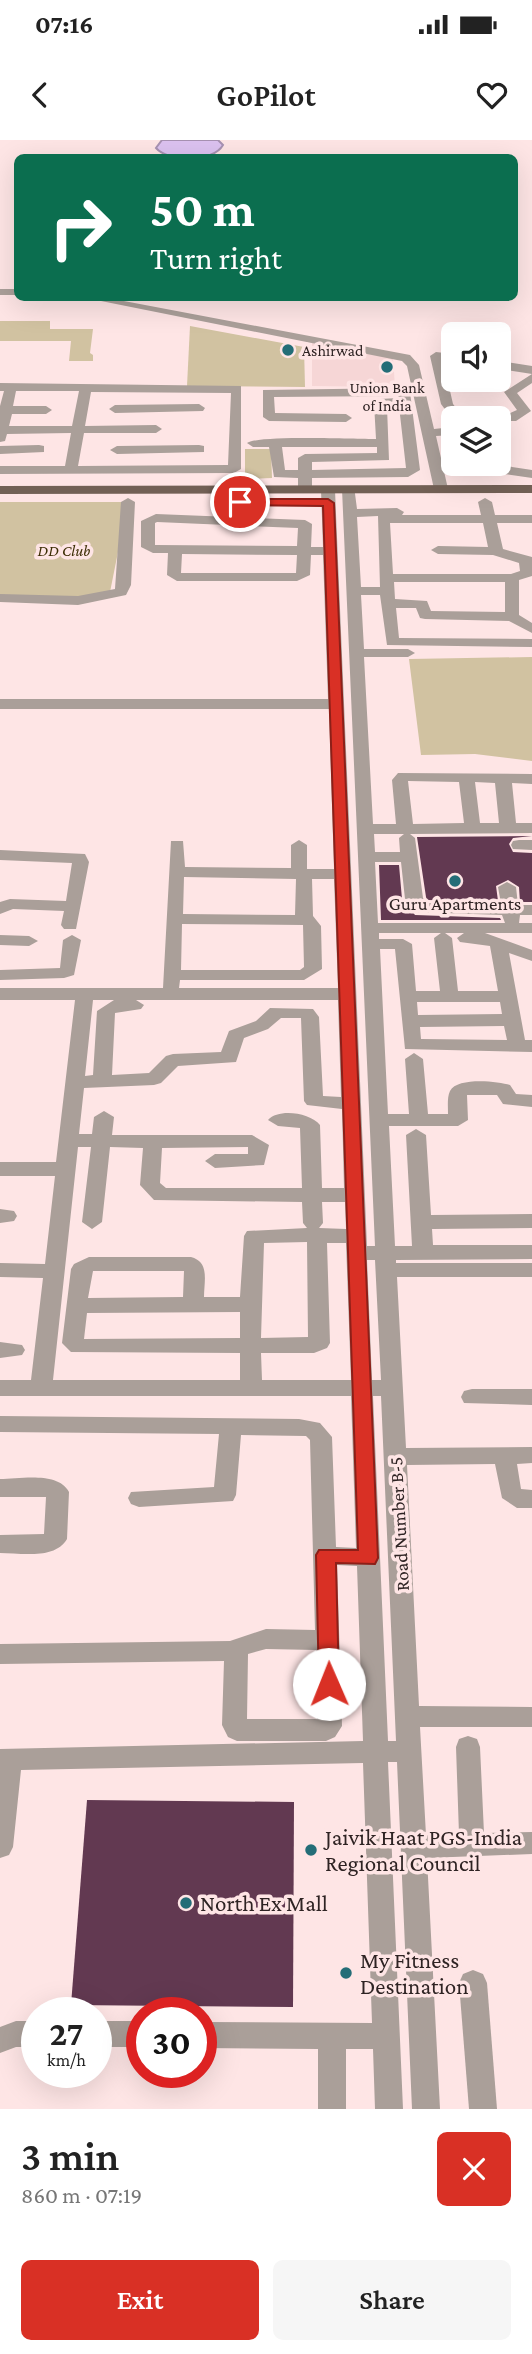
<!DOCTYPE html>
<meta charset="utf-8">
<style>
body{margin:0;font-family:"Crimson Pro",serif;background:#f6f6f6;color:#222;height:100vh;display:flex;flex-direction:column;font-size:26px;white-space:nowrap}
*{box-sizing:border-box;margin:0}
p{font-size:23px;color:#767676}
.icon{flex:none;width:38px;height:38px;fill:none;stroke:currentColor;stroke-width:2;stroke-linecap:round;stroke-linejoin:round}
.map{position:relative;height:1969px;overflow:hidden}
.details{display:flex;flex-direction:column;background:#fff;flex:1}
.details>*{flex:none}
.top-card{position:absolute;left:14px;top:14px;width:504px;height:147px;border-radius:10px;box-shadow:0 7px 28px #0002;background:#0b6e4f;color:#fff;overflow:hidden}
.buttons{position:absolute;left:441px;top:182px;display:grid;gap:14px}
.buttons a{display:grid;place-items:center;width:70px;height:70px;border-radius:10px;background:#fff;box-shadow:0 7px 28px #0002;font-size:35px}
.speed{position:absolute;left:21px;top:1857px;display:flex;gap:14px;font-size:35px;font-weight:700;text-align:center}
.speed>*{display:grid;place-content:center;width:91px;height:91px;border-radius:50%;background:#fff;box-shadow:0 7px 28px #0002;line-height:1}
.speed small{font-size:18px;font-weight:400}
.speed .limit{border:10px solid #d22;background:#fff;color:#111}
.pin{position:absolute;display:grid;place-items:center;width:60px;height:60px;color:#fff;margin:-30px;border:4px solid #fff;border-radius:50%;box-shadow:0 2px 7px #0007}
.me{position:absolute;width:77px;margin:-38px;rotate:359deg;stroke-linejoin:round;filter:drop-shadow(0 0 5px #0008)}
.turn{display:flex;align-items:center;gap:24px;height:147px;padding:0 21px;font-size:32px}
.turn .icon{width:91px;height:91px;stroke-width:2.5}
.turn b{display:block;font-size:49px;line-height:60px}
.round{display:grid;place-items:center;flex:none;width:74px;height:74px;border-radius:10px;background:#f6f6f6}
.head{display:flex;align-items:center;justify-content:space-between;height:119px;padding:0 21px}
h1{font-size:42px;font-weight:600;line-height:52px}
.cta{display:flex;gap:14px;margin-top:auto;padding:14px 21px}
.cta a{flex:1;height:80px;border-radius:10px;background:#d93025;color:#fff;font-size:28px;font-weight:600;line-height:80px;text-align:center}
.cta a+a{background:#f6f6f6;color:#222}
.status{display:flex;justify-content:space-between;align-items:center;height:49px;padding:0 35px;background:#fff;direction:ltr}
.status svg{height:19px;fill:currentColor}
header{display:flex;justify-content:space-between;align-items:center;height:91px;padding:0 21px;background:#fff;font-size:32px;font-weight:600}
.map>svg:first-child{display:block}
.built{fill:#f6d6d6}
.green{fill:#d1c2a1}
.water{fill:#dcc2f0;stroke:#a892b2;stroke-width:2}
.building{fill:#623951}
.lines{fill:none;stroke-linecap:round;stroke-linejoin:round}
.minor{fill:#aa9f99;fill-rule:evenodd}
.major{fill:#726055;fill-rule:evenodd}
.route{fill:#d93025;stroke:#8d1f18;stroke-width:2}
.poi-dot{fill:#246d77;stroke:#fee5e5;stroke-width:2.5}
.labels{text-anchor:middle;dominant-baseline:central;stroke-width:7;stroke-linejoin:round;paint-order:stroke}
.far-poi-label{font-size:16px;fill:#2e2323;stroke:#fee5e5;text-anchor:start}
.far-park-label{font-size:16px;font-style:italic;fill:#3c2d04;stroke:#fee5e5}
.poi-label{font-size:19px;fill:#2e2323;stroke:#fee5e5}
.street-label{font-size:19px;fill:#2e2323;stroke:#fee5e5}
.near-poi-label{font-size:23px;fill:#2e2323;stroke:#fee5e5;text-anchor:start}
</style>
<div class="status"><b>07:16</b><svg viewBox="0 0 49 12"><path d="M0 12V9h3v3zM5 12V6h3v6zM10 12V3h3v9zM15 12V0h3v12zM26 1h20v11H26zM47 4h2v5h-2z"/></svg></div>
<header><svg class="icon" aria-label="back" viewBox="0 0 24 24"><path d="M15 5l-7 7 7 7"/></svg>GoPilot<svg class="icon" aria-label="heart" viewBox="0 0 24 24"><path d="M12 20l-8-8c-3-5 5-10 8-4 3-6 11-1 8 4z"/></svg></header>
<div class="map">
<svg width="532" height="1969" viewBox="0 0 532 1969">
<rect width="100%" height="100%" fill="#fee5e5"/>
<path class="built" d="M312,203L393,218L395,247L312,246Z"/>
<g class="green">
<path d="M0,181H50V189H93L90,213L93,215V221H69L71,201H0Z"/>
<path d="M190,186L304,207L305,247L187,246Z"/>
<path d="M245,309H271L272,338L245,339Z"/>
<path d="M0,362H128L109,457L0,458Z"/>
<path d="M532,517V621L475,614L421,615L409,519Z"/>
</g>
<path class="water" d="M162,0H218L223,5C213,23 168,22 156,8Z"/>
<g class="building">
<path d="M532,696L513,698L509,704L513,712L532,713V762H520L519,747L508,740L496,746L498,761L427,760L426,757L417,697Z"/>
<path d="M379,725H399L402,759L415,775L500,778L501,780H381Z"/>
<path d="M87,1660L294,1662L293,1867L71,1865Z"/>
</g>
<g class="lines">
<g class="minor">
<rect x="0" y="149" width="18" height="6"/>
<path d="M86,158H108L410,215L419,225L434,289L453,287V295L436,296L448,349L441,353L434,349L407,226L402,221Z"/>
<path d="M436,212L453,214V222L443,220L453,264L464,278L453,280L441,264L430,216Z"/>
<path d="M499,221L532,226V234L499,229Z"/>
<path d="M532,234V243L517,253L531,271L516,281H506V275L517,270L504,252Z"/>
<path d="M0,243L241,246V329L234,333L0,334V326H65L71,293L7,294L5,301L0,302V266L4,251H0ZM16,251H79L72,286H9L12,274H46L52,270L46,266H13ZM91,252L231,253L228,325L78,326L84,293H156L162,289L156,285L85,286Z"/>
<path d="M404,248L410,252L420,330L408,337L312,338V347L305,351L298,347V338L274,337L269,307H253L247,303C257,295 356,299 376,299L374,263L380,259L398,258V256L274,257L275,273L346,274L352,278L346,282L269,281L263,277V250ZM399,266L406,328L312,330V322L389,320L387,267ZM282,307H377V313L305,314L298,318V330H285Z"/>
<path d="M199,264L205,268L203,271L115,273L109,269L115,265Z"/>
<path d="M39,305L44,306V312L0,314V306Z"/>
<path d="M199,305L204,306V312L117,314L110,310L117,306Z"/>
<path d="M499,321L512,327L532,330V338L504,334L489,324H499Z"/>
<path d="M328,346L335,350L367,1106H375L342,349L354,346L357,369L397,368L404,372L402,375H481L478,362L485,358L492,362L495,375H532V383H497L503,409L532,417V436L519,440V475L532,483V493L509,481L425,479L420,478L416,468H396L399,498L532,499V507L387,505L380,455H361L364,509H408L415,513L408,517H364L373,684H396L392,640L398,633L532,634V644L512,643L516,683H532V693L410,694L415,698L423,758L426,763L501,764L498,747L507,742L516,747L518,765H532V775H520L519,783H532V793H485L532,810V821L509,813L525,900H532V912L405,909L395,809H380L388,974H409L405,919L414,913L423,919L428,974H448C448,967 447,957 450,951C457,937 497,941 510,945L516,954L532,955V967L503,964L497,955H467L468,980L458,986H389L395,1106H412L406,995L416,989L426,995L431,1075L532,1074V1088L432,1089L433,1105H532V1119L396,1120V1123H532V1137H397L406,1308L532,1307V1323L517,1324L521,1349L532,1350V1368H517L502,1358L495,1324L407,1325L419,1566L532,1567V1587H420L426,1695L459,1694L456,1607L459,1599L468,1596L477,1599L480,1607L484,1693L532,1692V1714L427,1718L440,1969H412L397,1622H388L403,1969H375L373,1909H346V1969H318V1909L201,1908V1882L372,1883L363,1623L21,1630L13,1707L9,1715L0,1718V1609L363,1601L357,1426L337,1425L342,1586L335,1597L326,1601H237L228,1597L222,1585L224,1521L0,1524V1504L230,1501L266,1489L315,1490L310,1300L306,1296L241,1295L236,1355L233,1361L139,1367L131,1364L128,1358L131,1352L214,1347L219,1294L0,1292V1276L299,1279L320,1283L332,1297L336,1407L356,1408L351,1256H0V1240H31L43,1138L0,1137V1123L45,1124L55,1036H0V1022H56L75,860H0V848H163L171,701H183L185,727L291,728V705L299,700L307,705V729H334L329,569H0V559H328L323,415H311L310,435L297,441H177L167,435L168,413H153L141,407V381L156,374L305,380L312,384L311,407H323L321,350ZM378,376L380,447H361L357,377ZM157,382L298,388L297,406L155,405V383ZM390,383H483L488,407L438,406L431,410L438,414L493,415L519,423L520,431L511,434H393ZM182,414L297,415L296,433H181ZM394,442H505V472L431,471L427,461L395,459ZM408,641L459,642L464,683L413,684ZM475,642L495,643L499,683H480ZM374,694H404L399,698L400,712H375ZM375,722H401L405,759L415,772L502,775L505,783H378ZM184,737L296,739L295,775L183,774ZM312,739H334L338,848H179L180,840H304L322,829L321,786L313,776ZM182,784L303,785L304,827L300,830H181ZM379,793H441L434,798L440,851H416L412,804L403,799H379ZM445,793H464L457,798L460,802L490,806L498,851H458L452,798ZM93,860H114L97,871L93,935L85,936ZM136,860H338L341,957L323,956L319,877L313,869L270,868L256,881L229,891L221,912L173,914L166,916L149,933L112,935L115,873L141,869L144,865ZM417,862H500L502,874L418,875ZM281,878H301L304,961L307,965L342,969L344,1048H322L320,985C310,973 279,968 268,980L278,986L300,988L302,1048H166L160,1043L162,1008L248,1007V1014H215L205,1021L215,1028L264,1025L269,1005L252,995H112L114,977L104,971L94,977L92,994H79L84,948L154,945L161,943L178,926L236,922L244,898L268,889ZM504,886L507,900L421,899L420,887ZM78,1007H91L82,1082L92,1089L102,1082L110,1007L143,1008L140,1045L154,1060L302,1062L303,1083L307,1088L247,1091L244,1096L240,1157H204C204,1141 210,1122 191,1117H89L74,1124L71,1129L62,1203L71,1212L240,1213V1240H53ZM322,1062H345L346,1089L319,1088L323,1083ZM307,1102L308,1197L261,1198L264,1103ZM327,1103H346L351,1240H262L261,1213H314L327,1208L330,1203ZM367,1120H375L381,1240H372ZM93,1131H184L183,1157L88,1158ZM240,1172V1198L84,1199L87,1173ZM373,1256H381L396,1601H388ZM266,1509L316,1510L317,1579H247L248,1514Z"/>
<path d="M128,358L135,362L131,445L126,455L78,465L0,462V454L78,456L115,449L121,362Z"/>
<path d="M519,700H532V710L513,709L511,705L513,701Z"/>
<path d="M0,710L85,714L89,722L76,789H64L61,785L64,771L13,769L0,774V762L10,759L66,761L72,723L0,720Z"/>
<path d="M0,795L29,796L38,801L29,806L0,805Z"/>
<path d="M72,795L81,800L74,835L64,838L0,840V830L60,828L63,800Z"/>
<path d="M0,1069L14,1071L17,1076L14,1081L0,1083Z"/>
<path d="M0,1202L22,1205L25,1210L22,1215L0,1218Z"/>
<path d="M472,1249H532V1265L464,1263L461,1257L464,1251Z"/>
<path d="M0,1339C20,1339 58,1331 69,1352L67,1399C55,1420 20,1413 0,1413V1395L44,1394L46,1357H0Z"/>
<path d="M473,1830L483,1834L487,1843L497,1969H469L459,1843L463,1834Z"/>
<path d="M16,1881H37V1907H16L0,1913V1887Z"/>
<rect x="96" y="1881" width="46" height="26"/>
</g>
<path class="major" d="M532,345V353L0,354V346Z"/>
</g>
<path class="route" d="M240,359H328L334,363L378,1418L375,1424L336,1423L339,1544L336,1549L329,1552L322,1549L319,1544L316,1415L319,1410H358L323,366L236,365V360Z"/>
<g class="poi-dot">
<circle cx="288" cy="210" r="7"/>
<circle cx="387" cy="227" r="7"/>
<circle cx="455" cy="741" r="7"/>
<circle cx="311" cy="1710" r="7"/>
<circle cx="186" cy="1763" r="7"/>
<circle cx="346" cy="1833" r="7"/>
</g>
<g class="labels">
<g class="far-poi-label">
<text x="302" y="210">Ashirwad</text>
<text x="387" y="247" text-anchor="middle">Union Bank<tspan x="387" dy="18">of India</tspan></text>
</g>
<g class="far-park-label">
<text x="64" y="410">DD Club</text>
</g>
<g class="poi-label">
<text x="455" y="763">Guru Apartments</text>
</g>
<g class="street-label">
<text transform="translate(399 1384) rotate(-93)">Road Number B-5</text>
</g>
<g class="near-poi-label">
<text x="325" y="1697">Jaivik Haat PGS-India<tspan x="325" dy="26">Regional Council</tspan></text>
<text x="200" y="1763">North Ex Mall</text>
<text x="360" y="1820">My Fitness<tspan x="360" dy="26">Destination</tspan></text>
</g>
</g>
</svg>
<div class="buttons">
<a><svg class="icon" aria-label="sound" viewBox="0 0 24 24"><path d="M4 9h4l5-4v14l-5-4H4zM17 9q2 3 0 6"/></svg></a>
<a><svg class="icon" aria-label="layers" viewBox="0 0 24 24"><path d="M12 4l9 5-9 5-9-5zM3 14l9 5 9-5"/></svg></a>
</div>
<div class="speed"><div>27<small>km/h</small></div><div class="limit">30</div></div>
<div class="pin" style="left:240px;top:362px;background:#d93025"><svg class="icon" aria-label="arrive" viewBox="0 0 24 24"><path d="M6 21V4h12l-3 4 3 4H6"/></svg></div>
<svg class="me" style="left:329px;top:1544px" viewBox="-20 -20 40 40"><circle r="19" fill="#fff"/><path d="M0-13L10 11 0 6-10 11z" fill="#d93025"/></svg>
<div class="top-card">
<div class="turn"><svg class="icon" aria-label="right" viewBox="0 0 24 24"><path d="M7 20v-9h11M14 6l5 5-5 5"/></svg><div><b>50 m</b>Turn right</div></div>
</div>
</div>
<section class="details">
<div class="head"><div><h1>3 min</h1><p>860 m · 07:19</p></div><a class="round" style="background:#d93025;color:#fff"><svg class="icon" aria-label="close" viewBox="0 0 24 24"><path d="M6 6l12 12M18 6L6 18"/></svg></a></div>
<div class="cta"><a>Exit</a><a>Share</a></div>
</section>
